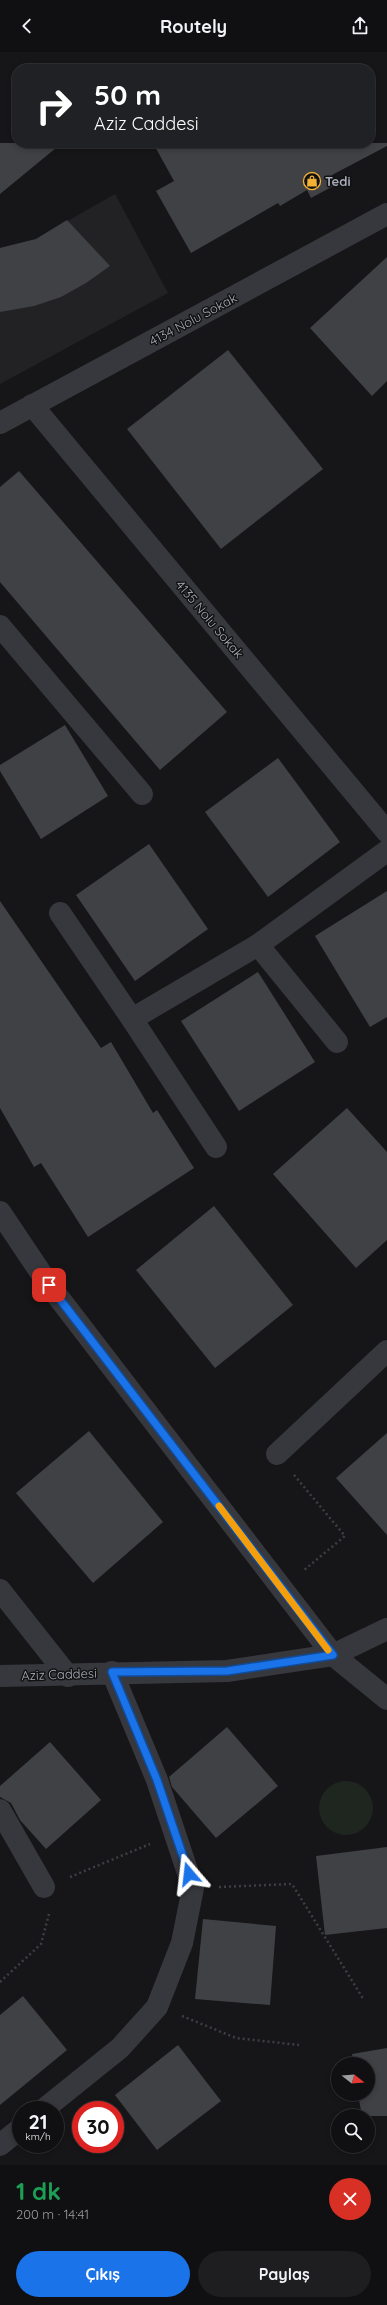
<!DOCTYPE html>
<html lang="tr">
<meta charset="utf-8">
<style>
body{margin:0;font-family:Quicksand,sans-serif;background:#1e1e20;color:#f1f3f6;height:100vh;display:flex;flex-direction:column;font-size:15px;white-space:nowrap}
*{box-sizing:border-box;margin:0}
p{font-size:13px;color:#9c9d9f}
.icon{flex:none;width:22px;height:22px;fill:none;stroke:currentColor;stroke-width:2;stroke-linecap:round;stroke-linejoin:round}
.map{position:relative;height:2113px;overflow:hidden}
.drawer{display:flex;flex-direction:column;background:#101012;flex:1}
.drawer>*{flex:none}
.top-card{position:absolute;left:12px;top:12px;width:363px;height:84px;border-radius:16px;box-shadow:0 2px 6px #0003,0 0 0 1px #303032;background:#202124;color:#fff;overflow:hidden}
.needle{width:26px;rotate:107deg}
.controls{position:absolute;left:331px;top:2005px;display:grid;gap:8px}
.controls a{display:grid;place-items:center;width:44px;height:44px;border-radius:50%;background:#101012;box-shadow:0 2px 6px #0003,0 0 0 1px #303032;font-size:20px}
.speed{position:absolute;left:12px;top:2049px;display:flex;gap:8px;font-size:20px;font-weight:700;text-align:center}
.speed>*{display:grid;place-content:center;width:52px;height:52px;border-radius:50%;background:#101012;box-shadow:0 2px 6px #0003,0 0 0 1px #303032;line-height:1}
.speed small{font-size:10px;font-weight:400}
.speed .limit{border:6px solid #d22;background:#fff;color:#111}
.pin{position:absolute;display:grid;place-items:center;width:34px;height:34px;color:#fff;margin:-17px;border-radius:8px;box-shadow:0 2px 6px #0006}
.me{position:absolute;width:44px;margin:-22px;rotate:343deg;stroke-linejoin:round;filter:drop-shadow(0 0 3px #0008)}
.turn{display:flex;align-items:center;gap:14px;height:84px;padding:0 16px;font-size:18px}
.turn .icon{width:52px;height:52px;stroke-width:2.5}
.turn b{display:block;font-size:28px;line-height:34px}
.round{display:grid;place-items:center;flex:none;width:42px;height:42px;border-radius:21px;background:#1e1e20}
.head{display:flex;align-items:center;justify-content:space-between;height:68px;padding:0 16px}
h1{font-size:24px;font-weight:800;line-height:30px;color:#1e9e55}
.primary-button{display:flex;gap:8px;margin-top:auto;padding:8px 16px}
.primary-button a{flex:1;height:46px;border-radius:24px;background:#1a73e8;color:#fff;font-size:16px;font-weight:800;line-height:46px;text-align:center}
.primary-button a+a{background:#1e1e20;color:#f1f3f6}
header{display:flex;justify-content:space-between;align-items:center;height:52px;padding:0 16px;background:#101012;font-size:18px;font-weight:800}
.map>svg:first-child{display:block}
.built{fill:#222225}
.green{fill:#1e261f}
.building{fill:#404145}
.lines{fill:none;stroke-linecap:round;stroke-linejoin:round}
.path{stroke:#3d3f44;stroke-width:2.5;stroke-dasharray:2 3;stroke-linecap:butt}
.minor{stroke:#37383d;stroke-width:22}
.route-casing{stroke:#114b97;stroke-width:10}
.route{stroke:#1a73e8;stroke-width:7}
.slow{stroke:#f59e0b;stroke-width:7}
.labels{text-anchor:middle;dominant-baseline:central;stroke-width:3;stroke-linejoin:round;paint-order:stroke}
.poi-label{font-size:13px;font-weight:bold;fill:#a8adb8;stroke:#111113;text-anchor:start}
.street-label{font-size:13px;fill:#a8adb8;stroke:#111113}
</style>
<header><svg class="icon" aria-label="back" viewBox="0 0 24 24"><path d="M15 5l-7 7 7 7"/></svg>Routely<svg class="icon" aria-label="share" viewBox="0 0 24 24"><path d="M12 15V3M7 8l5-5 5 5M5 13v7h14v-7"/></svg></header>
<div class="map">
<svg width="387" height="2113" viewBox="0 0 387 2113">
<rect width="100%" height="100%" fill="#161618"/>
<path class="built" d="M115,142L168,241L0,332V196L36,187Z"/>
<circle class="green" cx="346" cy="1756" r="27"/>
<g class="building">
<path d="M0,91H62L0,142Z"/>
<path d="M153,91H387V94L332,123L337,132L311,146L307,138L280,154L278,151L191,201L156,139L174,129Z"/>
<path d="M67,168L110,214L86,231L61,245L34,254L0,260V196L36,187Z"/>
<path d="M387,205V329L372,344L310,276Z"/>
<path d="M228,298L323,417L221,497L127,377Z"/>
<path d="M19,419L227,660L160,718L0,530V435Z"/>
<path d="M65,673L108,744L41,787L0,719V713Z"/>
<path d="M278,706L340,790L268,845L205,760Z"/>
<path d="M149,792L208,877L135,929L76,843Z"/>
<path d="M387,839V965L370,975L315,884Z"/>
<path d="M0,849L101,996L111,990L153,1061L157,1058L194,1116L88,1185L41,1111L34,1115L0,1056Z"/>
<path d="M258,920L315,1010L239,1059L181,969Z"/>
<path d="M347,1056L387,1100V1188L356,1216L273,1122Z"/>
<path d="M214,1154L293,1253L215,1316L136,1218Z"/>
<path d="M89,1379L163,1470L93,1531L16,1441Z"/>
<path d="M387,1381V1483L336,1426Z"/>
<path d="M227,1675L278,1734L216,1786L172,1735L169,1725Z"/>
<path d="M50,1690L101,1748L46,1797L20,1768L11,1751L0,1745V1734Z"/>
<path d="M387,1795V1876L325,1883L316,1804Z"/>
<path d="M203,1867L276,1874L270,1953L195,1947Z"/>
<path d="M23,1944L67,1998L0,2053V1963Z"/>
<path d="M178,1993L221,2049L157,2098L115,2043Z"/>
<path d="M387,1996V2064H362L358,2042H368V2012H353L352,2002Z"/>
</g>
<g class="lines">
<g class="path">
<path d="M294,1423L345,1484L303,1519"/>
<path d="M70,1825L150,1792"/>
<path d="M219,1835L292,1832L364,1948"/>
<path d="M0,1930L41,1892L49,1862"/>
<path d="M182,1964L236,1986L299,1993"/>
</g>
<g class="minor">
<path d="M32,353L387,780"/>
<path d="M0,371L387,162"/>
<path d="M0,574L142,742"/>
<path d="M60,861L132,967"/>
<path d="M258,893L337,990"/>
<path d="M216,1095L132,967L258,893L387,799"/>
<path d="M0,1160L49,1233L333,1603L387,1647"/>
<path d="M277,1402L387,1299"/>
<path d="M0,1538L68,1624"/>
<path d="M0,1624L227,1619L333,1603L387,1577"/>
<path d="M0,1758L44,1835"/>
<path d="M43,2058L120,1996L157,1955L182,1891L193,1836L157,1728L112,1620"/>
<path d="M0,2093L21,2076"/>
</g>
</g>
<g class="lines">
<g class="route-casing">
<path id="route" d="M49,1233L333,1603L227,1619L112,1620L157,1728L189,1822"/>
</g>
<use href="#route" class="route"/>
<path class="slow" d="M219,1454L328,1598"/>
</g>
<defs>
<g id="shop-ring" transform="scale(0.9)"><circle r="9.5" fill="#111113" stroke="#f2b134" stroke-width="1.5"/><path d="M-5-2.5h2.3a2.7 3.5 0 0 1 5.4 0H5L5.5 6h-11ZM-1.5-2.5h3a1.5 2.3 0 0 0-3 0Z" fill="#f2b134"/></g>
</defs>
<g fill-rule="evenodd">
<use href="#shop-ring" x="312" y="129"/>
</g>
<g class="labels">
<g class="poi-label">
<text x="325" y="129">Tedi</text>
</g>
<g class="street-label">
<text transform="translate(193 267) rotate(-28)">4134 Nolu Sokak</text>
<text transform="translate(210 567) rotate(50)">4135 Nolu Sokak</text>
<text transform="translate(59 1622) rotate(-2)">Aziz Caddesi</text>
</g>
</g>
</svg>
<div class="controls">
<a><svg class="needle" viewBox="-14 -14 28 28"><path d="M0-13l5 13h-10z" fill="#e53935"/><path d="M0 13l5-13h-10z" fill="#9c9d9f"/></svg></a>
<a><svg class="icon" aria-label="search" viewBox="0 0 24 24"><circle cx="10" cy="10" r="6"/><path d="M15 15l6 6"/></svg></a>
</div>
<div class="speed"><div>21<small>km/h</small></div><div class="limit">30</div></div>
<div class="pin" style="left:49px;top:1233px;background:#d93025"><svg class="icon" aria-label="arrive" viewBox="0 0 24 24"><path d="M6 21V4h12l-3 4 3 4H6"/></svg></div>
<svg class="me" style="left:189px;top:1822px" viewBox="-20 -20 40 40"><path d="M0-17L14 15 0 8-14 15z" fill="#1a73e8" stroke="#fff" stroke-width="4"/></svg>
<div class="top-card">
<div class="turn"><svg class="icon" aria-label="right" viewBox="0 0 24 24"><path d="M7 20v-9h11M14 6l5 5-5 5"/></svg><div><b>50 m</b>Aziz Caddesi</div></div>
</div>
</div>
<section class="drawer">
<div class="head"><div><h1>1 dk</h1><p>200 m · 14:41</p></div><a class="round" style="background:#d93025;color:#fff"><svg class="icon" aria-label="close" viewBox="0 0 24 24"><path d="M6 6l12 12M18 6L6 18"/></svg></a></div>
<div class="primary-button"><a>Çıkış</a><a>Paylaş</a></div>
</section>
